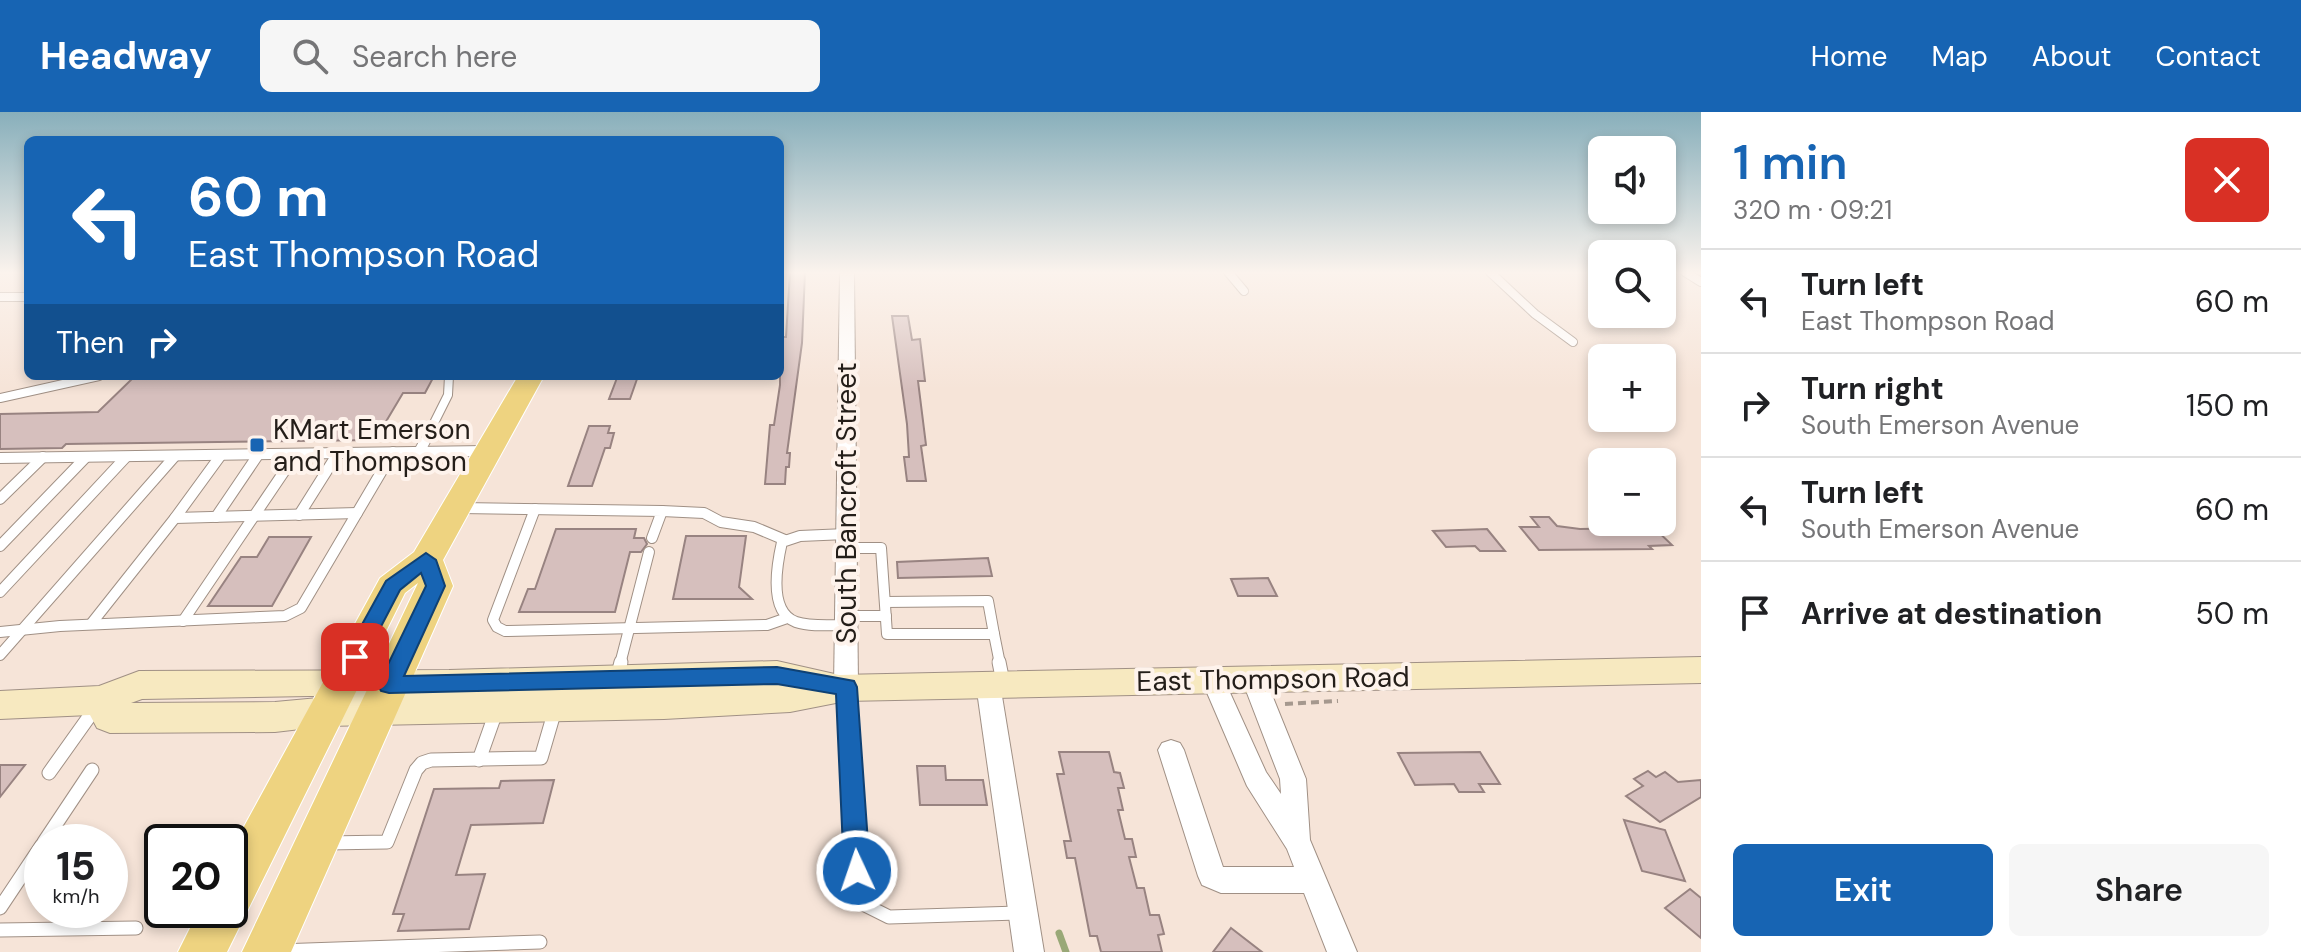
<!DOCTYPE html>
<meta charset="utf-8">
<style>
body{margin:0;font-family:"DM Sans",sans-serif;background:#f6f6f6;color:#202124;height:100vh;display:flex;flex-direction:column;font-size:30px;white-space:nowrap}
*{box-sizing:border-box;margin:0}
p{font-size:26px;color:#757577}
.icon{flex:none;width:44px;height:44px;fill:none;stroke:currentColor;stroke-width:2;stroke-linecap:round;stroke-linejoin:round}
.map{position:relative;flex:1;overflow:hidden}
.details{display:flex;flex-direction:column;background:#fff;width:600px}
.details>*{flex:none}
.banner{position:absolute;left:24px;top:24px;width:760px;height:244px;border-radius:12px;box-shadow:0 4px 12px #0003;background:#1764b3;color:#fff;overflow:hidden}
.tools{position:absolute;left:1588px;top:24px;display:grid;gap:16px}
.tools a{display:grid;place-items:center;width:88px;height:88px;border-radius:12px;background:#fff;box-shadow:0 4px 12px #0003;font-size:40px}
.speed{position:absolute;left:24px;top:712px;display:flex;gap:16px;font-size:40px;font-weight:700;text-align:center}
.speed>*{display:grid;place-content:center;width:104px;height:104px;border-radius:50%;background:#fff;box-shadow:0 4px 12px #0003;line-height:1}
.speed small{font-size:20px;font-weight:400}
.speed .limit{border:4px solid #111;border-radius:12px;background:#fff;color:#111}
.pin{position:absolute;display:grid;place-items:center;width:68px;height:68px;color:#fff;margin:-34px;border-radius:16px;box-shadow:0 4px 12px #0006}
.me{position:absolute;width:88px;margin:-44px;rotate:357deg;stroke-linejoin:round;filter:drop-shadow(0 0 6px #0008)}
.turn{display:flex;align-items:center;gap:28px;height:168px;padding:0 32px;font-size:36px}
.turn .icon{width:104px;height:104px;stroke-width:2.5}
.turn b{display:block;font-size:56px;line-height:68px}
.then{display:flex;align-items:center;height:76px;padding:0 32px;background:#0003;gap:16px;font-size:30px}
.round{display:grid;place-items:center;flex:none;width:84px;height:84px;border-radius:12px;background:#f6f6f6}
.overview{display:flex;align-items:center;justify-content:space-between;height:136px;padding:0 32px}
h1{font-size:48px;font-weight:600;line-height:60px;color:#1764b3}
.action{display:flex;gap:16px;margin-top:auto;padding:16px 32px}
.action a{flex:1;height:92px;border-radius:12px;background:#1764b3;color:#fff;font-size:32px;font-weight:600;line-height:92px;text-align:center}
.action a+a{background:#f6f6f6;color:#202124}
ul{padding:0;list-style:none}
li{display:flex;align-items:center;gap:24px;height:104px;padding:0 32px;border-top:2px solid #e0e0e0}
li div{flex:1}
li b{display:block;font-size:30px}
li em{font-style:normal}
header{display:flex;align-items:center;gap:48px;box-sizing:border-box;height:112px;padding:0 40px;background:#1764b3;color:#fff}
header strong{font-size:38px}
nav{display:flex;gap:44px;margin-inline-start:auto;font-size:28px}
.search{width:560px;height:72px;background:#f6f6f6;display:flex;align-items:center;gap:20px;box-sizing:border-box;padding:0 28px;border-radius:12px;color:#757577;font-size:30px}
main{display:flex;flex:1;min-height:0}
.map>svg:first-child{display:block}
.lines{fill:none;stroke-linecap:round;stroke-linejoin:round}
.stream{stroke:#99a877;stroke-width:7}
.building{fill:#d6bfbd;stroke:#988381;stroke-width:2}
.service-far2-casing{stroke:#a09085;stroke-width:10}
.service-far1-casing{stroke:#a09085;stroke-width:12}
.service-casing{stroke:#a09085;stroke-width:15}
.minor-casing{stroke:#a09085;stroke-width:2}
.secondary-casing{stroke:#a09085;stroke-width:2}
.primary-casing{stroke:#fff;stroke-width:2}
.path{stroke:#a5988e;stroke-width:4;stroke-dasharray:8 5;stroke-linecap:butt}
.service-far2{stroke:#fff;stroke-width:8}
.service-far1{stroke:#fff;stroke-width:10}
.service{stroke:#fff;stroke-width:13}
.minor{fill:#fff;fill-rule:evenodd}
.secondary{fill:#f7e9c0;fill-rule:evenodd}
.primary{fill:#eed380;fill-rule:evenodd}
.route{fill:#1764b3;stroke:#0f4174;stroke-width:2}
.poi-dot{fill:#1764b3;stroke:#fef3ec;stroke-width:3}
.labels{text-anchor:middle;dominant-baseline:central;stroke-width:8;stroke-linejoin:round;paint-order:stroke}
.poi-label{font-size:28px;fill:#241e19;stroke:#fef3ec;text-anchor:start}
.street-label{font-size:28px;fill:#241e19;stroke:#fef3ec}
</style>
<header>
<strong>Headway</strong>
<div class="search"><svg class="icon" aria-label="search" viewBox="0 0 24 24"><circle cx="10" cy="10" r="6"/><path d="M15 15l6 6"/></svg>Search here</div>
<nav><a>Home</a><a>Map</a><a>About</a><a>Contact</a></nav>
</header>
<main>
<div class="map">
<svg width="1701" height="840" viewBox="0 0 1701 840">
<rect width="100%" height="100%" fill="#f6e4d8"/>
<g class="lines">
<path class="stream" d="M1059,821L1066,840"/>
</g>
<g class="building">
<path d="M790,160H805L802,231L787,341H790L789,355H786L785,372H765L770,313H774L780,273V225H786Z"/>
<path d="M892,204H908L912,228L920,227L925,269H918L926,333L921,334L926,369H907L904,345H909L907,312Z"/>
<path d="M135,264H434L425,281H403L375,328L66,332L62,336L0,337V302L98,300Z"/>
<path d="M617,266L637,267L630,287H609Z"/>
<path d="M589,314H610L608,321H614L610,336H605L592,374H568Z"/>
<path d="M1531,405H1549L1557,414L1580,417L1633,416L1629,412H1650L1672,433L1649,434L1652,437L1539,438L1520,415H1539Z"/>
<path d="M556,417H636L634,426H644L647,432L641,440H630L615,500H519L528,477H535Z"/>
<path d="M1487,417L1505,439H1480L1475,434L1446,435L1433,419Z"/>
<path d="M686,424H746L739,475L752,487H673Z"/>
<path d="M269,425H311L272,494H208L241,445H257Z"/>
<path d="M988,446L992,464L898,466L897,450Z"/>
<path d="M1268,466L1277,484H1238L1231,467Z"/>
<path d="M1059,640H1109L1114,660L1120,661L1124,676H1118L1123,698H1118L1125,727H1132L1136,745H1129L1137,776H1144L1150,803H1159L1164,822L1158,823L1162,840H1101L1097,824H1090L1075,746H1067L1064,729H1071L1057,662H1064Z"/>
<path d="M1480,640L1500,672H1479L1484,680H1459L1454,672L1415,673L1398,641Z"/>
<path d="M0,653H25L0,685Z"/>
<path d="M917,654H945L946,668H983L987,693H920Z"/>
<path d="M1648,659L1656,665L1665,660L1678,670L1701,668V685L1660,710L1626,684L1643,674L1634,667Z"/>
<path d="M554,668L543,711L471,713L456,763L485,762L469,817L398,819L404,802H393L434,677L499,676L501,669Z"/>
<path d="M1624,708L1665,718L1685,769L1642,759Z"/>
<path d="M1690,777L1701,786V826L1665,796Z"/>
<path d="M1231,816L1262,840H1213Z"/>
</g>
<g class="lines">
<g class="service-far2-casing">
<g id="service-far2">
<path d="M1228,160L1244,179"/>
<path d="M1490,160L1535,202L1573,230"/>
<path d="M1685,160L1701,170"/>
<path d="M0,286L99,264"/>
<path d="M424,331L448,283L449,264"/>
</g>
</g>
<g class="service-far1-casing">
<g id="service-far1">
<path d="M419,340L425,329"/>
<path d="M0,346L486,339"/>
<path d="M0,387L43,345"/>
<path d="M461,396L662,399L652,426"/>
<path d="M535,397L493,508L497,515L505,519L767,513L787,506"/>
<path d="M662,399L704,401L721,410L754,415L785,428"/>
<path d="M299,403L338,341"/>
<path d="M216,405L258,343"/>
<path d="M175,406L221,343"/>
<path d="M846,422L800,424L782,430C777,452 768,500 796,510C811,515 830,513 846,513"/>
<path d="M0,434L86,345"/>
<path d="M846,436H881L887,522H994L1000,552"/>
<path d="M0,480L126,345"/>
<path d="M885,490L988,489L994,522"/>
<path d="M846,504H886"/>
<path d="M183,509L296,342"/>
<path d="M91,512L175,406L357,401"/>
<path d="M0,520L60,514L285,504L301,496L393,340"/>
<path d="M0,543L175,344"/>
<path d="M620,552L649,440"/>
</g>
</g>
<g class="service-casing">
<g id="service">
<path d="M999,550L1003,570"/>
<path d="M617,566L621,550"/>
<path d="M846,576L859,790L889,805L1021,801"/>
<path d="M479,648L496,600"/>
<path d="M49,661L96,595"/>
<path d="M44,730L92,658"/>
<path d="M327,731L387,730L416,658L422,651L431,648L541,646L555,598"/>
<path d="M0,796L42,733"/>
<path d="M0,818L136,816"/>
<path d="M278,839L540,830"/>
</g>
</g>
<g class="minor-casing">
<g id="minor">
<path d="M840,160H854L858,575L854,582L846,584L838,582L834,575Z"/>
<rect x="0" y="181" width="28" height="8"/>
<path d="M1254,559L1262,562L1266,568L1306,667L1310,728L1357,840H1327L1304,781H1221L1202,773L1198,764L1158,638L1162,631L1171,628L1180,631L1184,638L1223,755H1294L1287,737L1247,674L1202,569L1206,563L1214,560L1222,563L1266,660L1281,682L1280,667L1242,568L1246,562Z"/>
<path d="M988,563L996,565L1000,572L1044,840H1014L976,572L980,565Z"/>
</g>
</g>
<g class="secondary-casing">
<path id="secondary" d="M1701,545V571L846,589L790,600L664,607L326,614L275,620L110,621L97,616L90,603L0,607V579L99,574L139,559L449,558L777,549L839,563ZM310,584H340L275,590L131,591L142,587Z"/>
</g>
<g class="primary-casing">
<path id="primary" d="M518,264H544L443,448L453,474L291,840H242L418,471L405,481L227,840H178L199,798H230V740L380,466L414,440Z"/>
</g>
<path class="path" d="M1285,592L1338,589"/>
<use href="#service-far2" class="service-far2"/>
<use href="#service-far1" class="service-far1"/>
<use href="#service" class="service"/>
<use href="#minor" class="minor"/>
<use href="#secondary" class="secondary"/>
<use href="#primary" class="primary"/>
</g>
<linearGradient id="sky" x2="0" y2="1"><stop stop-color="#88afbb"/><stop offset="0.58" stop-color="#fbf3ed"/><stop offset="1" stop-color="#fbf3ed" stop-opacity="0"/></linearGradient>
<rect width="1701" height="277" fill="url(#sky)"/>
<path class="route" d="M426,441L436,448L445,474L404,564L777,555L854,569L857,575L870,759L866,767L857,771L848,767L844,759L836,582L777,572L389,581L381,579L378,573L426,474L421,461L400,478L362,551H347L344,545L386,469Z"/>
<rect class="poi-dot" x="249" y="325" width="16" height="16" rx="4"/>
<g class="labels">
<g class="poi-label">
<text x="273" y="317">KMart Emerson<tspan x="273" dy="32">and Thompson</tspan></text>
</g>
<g class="street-label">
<text transform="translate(846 391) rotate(-90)">South Bancroft Street</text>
<text transform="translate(1273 567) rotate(-1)">East Thompson Road</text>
</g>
</g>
</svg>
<div class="tools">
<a><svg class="icon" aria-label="sound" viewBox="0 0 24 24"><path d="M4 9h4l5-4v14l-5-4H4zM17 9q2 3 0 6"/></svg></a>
<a><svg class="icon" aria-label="search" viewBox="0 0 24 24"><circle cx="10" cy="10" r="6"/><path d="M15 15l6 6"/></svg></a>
<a>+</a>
<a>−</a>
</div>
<div class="speed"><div>15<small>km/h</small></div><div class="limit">20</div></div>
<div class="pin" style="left:355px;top:545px;background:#d93025"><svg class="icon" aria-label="arrive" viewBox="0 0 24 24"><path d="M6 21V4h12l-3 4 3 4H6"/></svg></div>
<svg class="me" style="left:857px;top:759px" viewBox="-20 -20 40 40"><circle r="17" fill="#1764b3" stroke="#fff" stroke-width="3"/><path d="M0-11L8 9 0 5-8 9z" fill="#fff"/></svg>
<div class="banner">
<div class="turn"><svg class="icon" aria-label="left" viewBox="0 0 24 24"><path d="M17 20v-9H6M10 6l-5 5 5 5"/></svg><div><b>60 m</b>East Thompson Road</div></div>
<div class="then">Then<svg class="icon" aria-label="right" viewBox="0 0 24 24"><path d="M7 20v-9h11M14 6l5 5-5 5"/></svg></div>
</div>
</div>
<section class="details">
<div class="overview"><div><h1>1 min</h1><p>320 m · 09:21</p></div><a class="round" style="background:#d93025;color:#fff"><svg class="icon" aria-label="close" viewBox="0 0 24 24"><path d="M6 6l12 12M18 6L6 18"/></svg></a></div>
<ul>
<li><svg class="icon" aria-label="left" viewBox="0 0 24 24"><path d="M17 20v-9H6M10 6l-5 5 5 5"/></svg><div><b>Turn left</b><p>East Thompson Road</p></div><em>60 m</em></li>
<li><svg class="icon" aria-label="right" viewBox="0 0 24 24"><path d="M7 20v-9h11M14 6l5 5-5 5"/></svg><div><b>Turn right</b><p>South Emerson Avenue</p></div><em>150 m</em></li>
<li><svg class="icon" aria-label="left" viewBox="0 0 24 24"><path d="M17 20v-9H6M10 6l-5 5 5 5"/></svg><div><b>Turn left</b><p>South Emerson Avenue</p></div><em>60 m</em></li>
<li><svg class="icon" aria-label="arrive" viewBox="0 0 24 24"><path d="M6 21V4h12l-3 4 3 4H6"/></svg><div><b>Arrive at destination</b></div><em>50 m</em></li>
</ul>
<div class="action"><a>Exit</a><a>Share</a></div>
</section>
</main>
